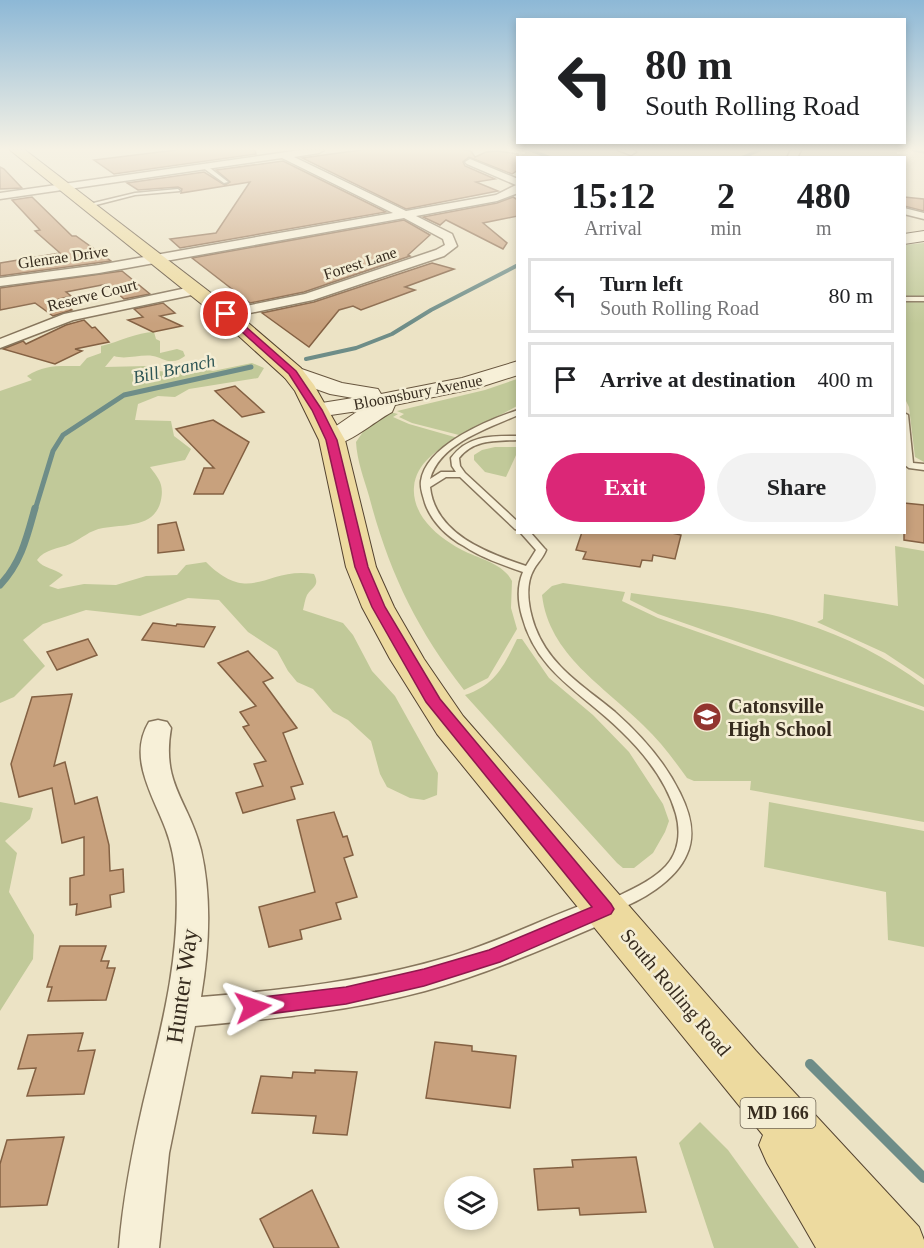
<!DOCTYPE html>
<style>
body{margin:0;font-family:Georgia,serif;background:#f2f2f2;color:#202124;height:100vh;display:flex;flex-direction:column;font-size:22px;white-space:nowrap}
*{box-sizing:border-box;margin:0}
p{font-size:20px;color:#757577}
.icon{flex:none;width:33px;height:33px;fill:none;stroke:currentColor;stroke-width:2;stroke-linecap:round;stroke-linejoin:round}
.map{position:relative;flex:1;overflow:hidden}
.drawer{position:absolute;left:516px;top:156px;width:390px;height:378px;display:flex;flex-direction:column;background:#fff;border-radius:0px;box-shadow:0 3px 9px #0003}
.drawer>*{flex:none}
.top-card{position:absolute;left:516px;top:18px;width:390px;height:126px;border-radius:0px;box-shadow:0 3px 9px #0003;background:#fff;color:#202124;overflow:hidden}
.tools{position:absolute;left:444px;top:1176px;display:grid;gap:12px}
.tools a{display:grid;place-items:center;width:54px;height:54px;border-radius:50%;background:#fff;box-shadow:0 3px 9px #0003;font-size:30px}
.pin{position:absolute;display:grid;place-items:center;width:51px;height:51px;color:#fff;margin:-26px;border:3px solid #fff;border-radius:50%;box-shadow:0 2px 6px #0007}
.me{position:absolute;width:66px;margin:-33px;rotate:85deg;stroke-linejoin:round;filter:drop-shadow(0 0 4px #0008)}
.turn{display:flex;align-items:center;gap:21px;height:126px;padding:0 30px;font-size:27px}
.turn .icon{width:78px;height:78px;stroke-width:2.5}
.turn b{display:block;font-size:42px;line-height:51px}
.eta{display:flex;justify-content:space-evenly;align-items:center;height:102px;text-align:center}
.eta b{font-size:36px;font-weight:700;line-height:42px}
.button{display:flex;gap:12px;margin-top:auto;padding:12px 30px}
.button a{flex:1;height:69px;border-radius:36px;background:#db2777;color:#fff;font-size:24px;font-weight:700;line-height:69px;text-align:center}
.button a+a{background:#f2f2f2;color:#202124}
ul{padding:0;list-style:none}
li{display:flex;align-items:center;gap:18px;height:75px;margin:0 12px 9px;padding:0 18px;border:3px solid #e0e0e0;border-radius:0px}
li div{flex:1}
li b{display:block;font-size:22px}
li em{font-style:normal}
.map>svg:first-child{display:block}
.green{fill:#c1c999}
.lines{fill:none;stroke-linecap:round;stroke-linejoin:round}
.stream-far4{stroke:#6e8d88;stroke-width:3}
.stream-far3{stroke:#6e8d88;stroke-width:4}
.stream-far2{stroke:#6e8d88;stroke-width:5}
.stream-far1{stroke:#6e8d88;stroke-width:7}
.stream{stroke:#6e8d88;stroke-width:10}
.building{fill:#c8a17d;stroke:#846143;stroke-width:1.5}
.lane-casing{stroke:#86755c;stroke-width:3}
.street-casing{stroke:#86755c;stroke-width:3}
.secondary-casing{stroke:#68563f;stroke-width:2}
.primary-casing{stroke:#544330;stroke-width:2}
.lane{fill:#f7f0d8;fill-rule:evenodd}
.street{fill:#f7f0d8;fill-rule:evenodd}
.secondary{fill:#f7f0d8;fill-rule:evenodd}
.primary{fill:#edda9f;fill-rule:evenodd}
.route{fill:#db2777;stroke:#8e194d;stroke-width:1.5}
.labels{text-anchor:middle;dominant-baseline:central;stroke-width:5;stroke-linejoin:round;paint-order:stroke}
.far-street-label{font-size:16px;fill:#372c1f;stroke:#f4edd4}
.far-water-label{font-size:18px;font-style:italic;fill:#2f5656;stroke:#f4edd4}
.shield{fill:#f4edd4;stroke:#706655;stroke-width:1.5}
.shield-label{font-size:18px;font-weight:bold;fill:#372c1f}
.poi-label{font-size:20px;font-weight:bold;fill:#372c1f;stroke:#f4edd4;text-anchor:start}
.street-label{font-size:20px;fill:#372c1f;stroke:#f4edd4}
.near-street-label{font-size:24px;fill:#372c1f;stroke:#f4edd4}
</style>
<div class="map">
<svg width="924" height="1248" viewBox="0 0 924 1248">
<rect width="100%" height="100%" fill="#ece3c5"/>
<g class="green">
<path d="M924,243V462L915,457L909,407L905,399L904,245Z"/>
<path d="M154,332L156,339L160,341V353L177,349L183,351L185,356C181,359 177,361 172,361C166,362 160,357 153,356C140,354 126,360 114,356L105,367L147,366L158,371L171,372L203,369L213,371L252,363L264,368L258,378L189,389L175,397L158,396L138,404L135,420L171,421L174,436L191,449L185,460L150,467C159,479 164,484 161,500C155,528 126,524 103,528C90,530 81,539 70,544C58,549 45,549 37,560C44,569 54,568 63,575L49,586L58,589L84,584L116,585L146,576L177,575L186,565L206,562C251,607 266,566 314,574C320,586 313,586 307,595C305,599 304,606 303,610L343,623L353,635L372,671L395,696L438,773L437,795L424,800L410,798L387,787L380,774L371,741L348,720L333,712L313,689L297,682L288,671L277,651L248,632L219,600L188,598L140,616L86,610L43,624L23,640L45,666L14,697L0,703V391L32,380L27,376C45,364 60,366 80,366L87,358L101,353V346C119,342 137,332 154,332Z"/>
<path d="M517,379V406L466,434L459,435L412,423L399,417L404,414L397,411L485,390Z"/>
<path d="M390,412L398,414L393,417L409,424L458,438C438,449 416,463 414,487C413,498 417,509 423,518C433,532 447,542 462,550C479,559 503,563 512,581L511,608L517,629L488,678L464,690C416,628 389,572 369,496C364,479 357,461 356,442L367,426Z"/>
<path d="M495,447H517V453L506,477L485,472L474,460V455L482,450Z"/>
<path d="M895,546L924,551V679L885,653L817,622L823,619L824,594L898,606Z"/>
<path d="M563,583L625,592L622,601L658,618L924,711V822L750,790L751,781H694L687,778C674,760 660,741 643,725C604,686 549,655 542,595L552,586Z"/>
<path d="M631,593C685,601 751,607 802,623C846,636 887,658 924,685V707L658,614L630,600Z"/>
<path d="M517,639H522L549,678L593,715L629,752L663,804L669,821L665,832L653,853L634,868H623L617,863L465,695C495,685 504,666 517,639Z"/>
<path d="M0,802L33,808L30,819L5,841L17,853L9,892L34,935L33,959L0,1011Z"/>
<path d="M769,802L924,831V947L888,940L886,892L764,867Z"/>
<path d="M700,1122L728,1150L799,1248H714L679,1143Z"/>
</g>
<g class="lines">
<g class="stream-far4">
<path d="M530,150L551,158"/>
<path d="M914,150L924,152"/>
<path d="M741,158L760,150"/>
</g>
<path class="stream-far3" d="M306,359L356,348L392,334L431,310L518,265"/>
<path class="stream-far2" d="M35,510L53,451L63,435L124,395L251,367"/>
<path class="stream-far1" d="M0,585C21,563 27,537 35,508"/>
<path class="stream" d="M810,1064L924,1178"/>
</g>
<g class="building">
<path d="M176,150H255L256,154L114,174L94,160Z"/>
<path d="M361,150H464L471,151L475,157L486,152L497,151L518,154V170L512,174L469,157L463,162L465,166L495,179L476,182L498,191L406,209L302,158Z"/>
<path d="M283,161L386,212L180,248L170,239L216,233L250,182L181,193L182,189L178,187L138,190L127,183L204,172L225,185L230,182L216,170Z"/>
<path d="M0,167L4,169L22,188L0,189Z"/>
<path d="M32,197L72,236H76L111,261L0,276V263L60,253L35,231L40,230L12,200Z"/>
<path d="M513,197L518,200V216L483,223L507,243L503,249L446,220L440,225L423,217L497,203Z"/>
<path d="M904,197L924,199V211L904,206Z"/>
<path d="M404,220L430,235L408,255L410,256L304,292L250,303L192,258Z"/>
<path d="M432,263L454,269L405,287L415,290L361,310L353,306L339,310L309,347L262,313L314,302Z"/>
<path d="M122,271L150,294L124,299L107,284L66,292L71,296L59,299L72,310L53,316L35,303L0,310V288Z"/>
<path d="M163,303L175,313L160,316L182,326L153,332L128,320L143,317L134,309Z"/>
<path d="M84,320L92,328L95,327L109,342L75,349L82,351L55,364L3,349L23,341L26,344L66,325Z"/>
<path d="M235,386L264,412L242,417L215,391Z"/>
<path d="M213,420L249,442L223,494H194L204,468H214L176,429Z"/>
<path d="M904,503L924,505V543L904,540Z"/>
<path d="M176,522L184,550L158,553V525Z"/>
<path d="M582,532H667L681,535L675,559L653,555L652,561L642,560L640,567L583,559L586,552L576,550Z"/>
<path d="M153,623L176,626L177,624L215,627L204,647L142,640Z"/>
<path d="M88,639L97,655L57,670L47,652Z"/>
<path d="M248,651L273,678L263,682L297,728L283,733L303,784L291,787L295,799L243,813L236,793L263,786L254,764L266,761L243,727L249,725L240,712L256,706L218,663Z"/>
<path d="M72,694L54,766L65,762L75,804L97,797L109,845L110,871L123,869L124,892L110,895L111,907L76,915L77,904L70,905V878L84,875V837L62,843L52,788L19,797L11,764L32,697Z"/>
<path d="M334,812L343,837L347,836L353,855L344,858L357,897L336,903L341,919L300,930L302,939L269,947L259,907L315,892L297,820Z"/>
<path d="M60,946H106L101,961H109L107,968H115L106,1000L48,1001L52,987H47Z"/>
<path d="M83,1033L78,1051L95,1050L84,1094L27,1096L36,1068L18,1069L28,1035Z"/>
<path d="M435,1042L472,1046V1051L516,1056L510,1108L426,1098Z"/>
<path d="M315,1070L357,1072L347,1135L313,1133L316,1116L252,1113L261,1076L292,1078L293,1072L315,1073Z"/>
<path d="M64,1137L47,1205L0,1207V1164L7,1140Z"/>
<path d="M636,1157L646,1212L580,1215L579,1208L538,1210L534,1169L573,1167L572,1160Z"/>
<path d="M312,1190L339,1248H274L260,1219Z"/>
</g>
<g class="lines">
<g class="lane-casing">
<g id="lane">
<path d="M202,165H206L228,182L224,183L202,167Z"/>
<path d="M178,189L180,191L135,195L88,207L85,205L135,193Z"/>
<rect x="904" y="297" width="20" height="4"/>
<path d="M518,410V415C487,429 440,443 430,479L441,472H456L452,466L451,458C468,435 491,436 518,436V440C496,441 474,439 459,458L460,466L465,473L518,522V530L515,529L460,477H446L430,487C435,534 487,553 526,566L536,550L520,532H530L544,548L546,550C543,558 538,562 534,569C524,586 529,610 535,627C550,667 584,686 615,712C641,735 665,762 680,793C690,813 696,834 687,854C676,881 640,902 613,911L608,909L606,905L608,901C628,891 651,882 666,866C679,852 681,832 676,814C667,782 645,754 621,731C583,693 537,673 522,616C518,602 517,586 523,572C503,565 482,558 464,546C447,537 431,521 425,503C423,495 420,489 421,481C426,445 488,420 518,410Z"/>
<path d="M904,413L908,415L913,463L924,464V470L909,468L905,465Z"/>
</g>
</g>
<g class="street-casing">
<g id="street">
<path d="M301,150H324L319,153L294,157L406,211L496,195L516,185L467,164L465,162L470,159L518,179V193L497,201L416,216L452,234L457,246L444,256L313,300L226,318L219,314L221,311L305,294L436,250L445,245L443,239L404,218L99,273L0,286V278L99,265L393,213L282,158L0,199V193Z"/>
<path d="M618,150H633L636,152L631,155Z"/>
<path d="M791,150H801L797,158H787Z"/>
<path d="M904,208L924,213V219L904,214Z"/>
<path d="M196,286L201,287L203,290L201,293L73,320L0,348V339L64,314Z"/>
<path d="M158,720L167,722L171,728C161,785 189,801 201,850C212,898 209,950 201,997C284,990 368,981 448,957C502,941 552,914 605,897L616,900L620,909L616,918C553,945 490,973 425,991C350,1011 273,1019 195,1026L169,1153L159,1248H119C123,1199 132,1152 143,1104C161,1029 181,957 176,879C175,863 172,846 166,830C154,797 127,758 149,722Z"/>
</g>
</g>
<g class="secondary-casing">
<g id="secondary">
<path d="M924,231V241L904,244V234Z"/>
<path d="M518,361V375L477,388L395,405L392,412C373,422 343,450 323,445L320,440L323,435L358,411L317,417L309,415L305,410L309,405L353,398L330,394L285,378L282,373L285,368L293,366L342,383L378,389L381,394L462,378Z"/>
</g>
</g>
<g class="primary-casing">
<path id="primary" d="M10,150H25L233,310L301,368L314,385L345,440L376,567L394,607L424,659L463,716L756,1051L919,1227L924,1240V1248H816L767,1163L759,1145L763,1135L437,734L390,659L362,607L346,567L319,440L295,391L285,378L219,318Z"/>
</g>
<use href="#lane" class="lane"/>
<use href="#street" class="street"/>
<use href="#secondary" class="secondary"/>
<use href="#primary" class="primary"/>
</g>
<linearGradient id="sky" x2="0" y2="1"><stop stop-color="#8db8d6"/><stop offset="0.46" stop-color="#f6f2e5"/><stop offset="1" stop-color="#f6f2e5" stop-opacity="0"/></linearGradient>
<rect width="924" height="324" fill="url(#sky)"/>
<path class="route" d="M223,312H229L296,371L322,410L337,440L368,567L385,607L440,699L611,904L614,909L611,914L500,962L424,986L346,1004L253,1016L246,1013L243,1007L246,1001L253,998L346,987L424,969L489,950L592,907L426,702L372,607L355,567L326,440L312,410L289,374L223,315Z"/>
<defs>
<g id="school-disc" transform="scale(1.5)"><circle r="9.5" fill="#92352f" stroke="#f4edd4"/><path d="M0-5L7-2L0 1L-7-2ZM-4 1L0 2.5L4 1V4Q0 6-4 4Z" fill="#fff"/></g>
</defs>
<g fill-rule="evenodd">
<use href="#school-disc" x="707" y="717"/>
</g>
<g class="labels">
<g class="far-street-label">
<text transform="translate(63 257) rotate(-8)">Glenrae Drive</text>
<text transform="translate(360 263) rotate(-18)">Forest Lane</text>
<text transform="translate(92 295) rotate(-14)">Reserve Court</text>
<text transform="translate(418 392) rotate(-11)">Bloomsbury Avenue</text>
</g>
<g class="far-water-label">
<text transform="translate(174 369) rotate(-12)">Bill Branch</text>
</g>
<rect class="shield" x="740.5" y="1098" width="75" height="30" rx="4.5"/>
<g class="shield-label">
<text x="778" y="1113">MD 166</text>
</g>
<g class="poi-label">
<text x="728" y="706">Catonsville<tspan x="728" dy="23">High School</tspan></text>
</g>
<g class="street-label">
<text transform="translate(676 992) rotate(50)">South Rolling Road</text>
</g>
<g class="near-street-label">
<text transform="translate(182 986) rotate(-82)">Hunter Way</text>
</g>
</g>
</svg>
<div class="tools">
<a><svg class="icon" aria-label="layers" viewBox="0 0 24 24"><path d="M12 4l9 5-9 5-9-5zM3 14l9 5 9-5"/></svg></a>
</div>
<div class="pin" style="left:226px;top:314px;background:#d93025"><svg class="icon" aria-label="arrive" viewBox="0 0 24 24"><path d="M6 21V4h12l-3 4 3 4H6"/></svg></div>
<svg class="me" style="left:253px;top:1007px" viewBox="-20 -20 40 40"><path d="M0-17L14 15 0 8-14 15z" fill="#db2777" stroke="#fff" stroke-width="4"/></svg>
<div class="top-card">
<div class="turn"><svg class="icon" aria-label="left" viewBox="0 0 24 24"><path d="M17 20v-9H6M10 6l-5 5 5 5"/></svg><div><b>80 m</b>South Rolling Road</div></div>
</div>
<section class="drawer">
<div class="eta">
<div><b>15:12</b><p>Arrival</p></div>
<div><b>2</b><p>min</p></div>
<div><b>480</b><p>m</p></div>
</div>
<ul>
<li><svg class="icon" aria-label="left" viewBox="0 0 24 24"><path d="M17 20v-9H6M10 6l-5 5 5 5"/></svg><div><b>Turn left</b><p>South Rolling Road</p></div><em>80 m</em></li>
<li><svg class="icon" aria-label="arrive" viewBox="0 0 24 24"><path d="M6 21V4h12l-3 4 3 4H6"/></svg><div><b>Arrive at destination</b></div><em>400 m</em></li>
</ul>
<div class="button"><a>Exit</a><a>Share</a></div>
</section>
</div>
